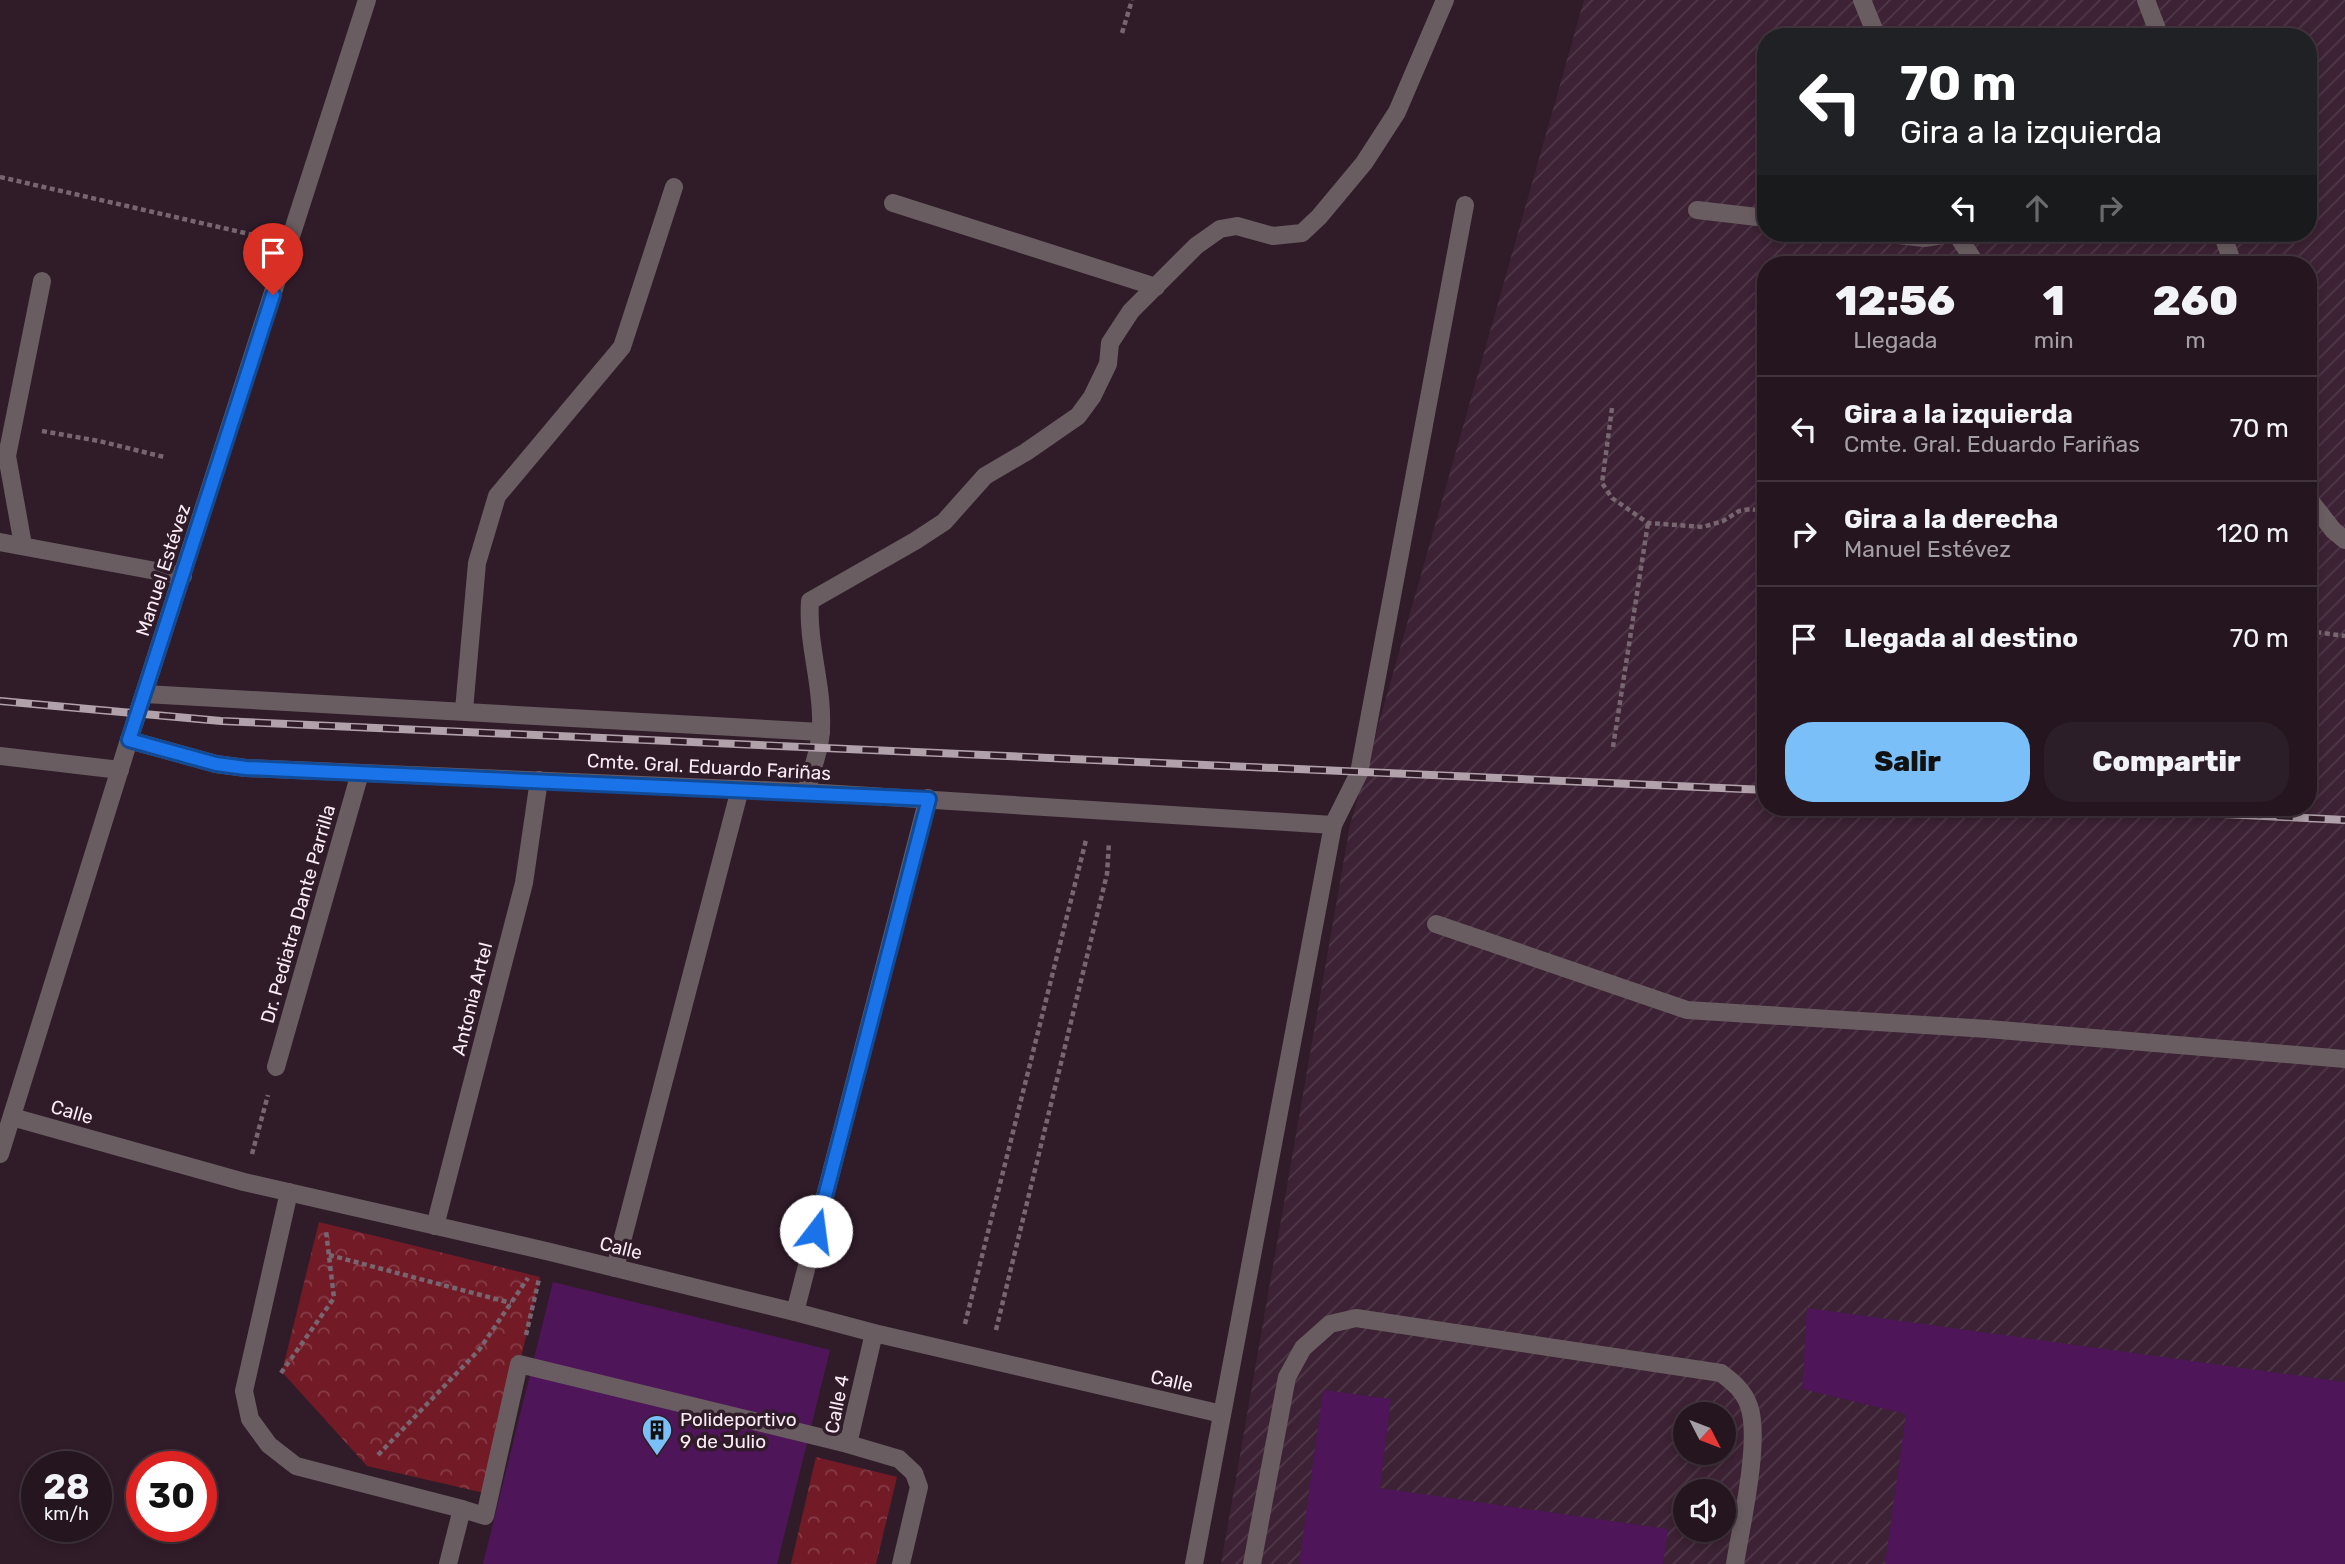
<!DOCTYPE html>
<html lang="es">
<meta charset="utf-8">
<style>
body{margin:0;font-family:Rubik,sans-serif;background:#2c1e28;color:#f1f3f6;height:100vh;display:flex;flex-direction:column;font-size:26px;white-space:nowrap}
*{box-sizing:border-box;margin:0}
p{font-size:23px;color:#a39fa4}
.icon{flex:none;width:38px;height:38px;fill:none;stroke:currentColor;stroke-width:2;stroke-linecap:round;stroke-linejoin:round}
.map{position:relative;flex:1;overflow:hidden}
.panel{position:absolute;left:1757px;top:256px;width:560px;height:560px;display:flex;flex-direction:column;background:#24151f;border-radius:28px;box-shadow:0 4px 10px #0003,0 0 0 2px #41343d}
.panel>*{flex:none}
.top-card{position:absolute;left:1757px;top:28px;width:560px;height:214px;border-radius:28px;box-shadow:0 4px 10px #0003,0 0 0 2px #41343d;background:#202124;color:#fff;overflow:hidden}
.needle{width:46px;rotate:132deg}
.controls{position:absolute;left:1673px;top:1402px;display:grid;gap:14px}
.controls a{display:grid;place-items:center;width:63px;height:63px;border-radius:50%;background:#24151f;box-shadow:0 4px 10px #0003,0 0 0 2px #41343d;font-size:35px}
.speed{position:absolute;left:21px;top:1451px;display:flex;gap:14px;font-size:35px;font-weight:700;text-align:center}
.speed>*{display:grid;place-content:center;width:91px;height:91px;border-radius:50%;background:#24151f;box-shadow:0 4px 10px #0003,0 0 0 2px #41343d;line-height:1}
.speed small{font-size:18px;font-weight:400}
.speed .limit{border:10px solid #d22;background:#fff;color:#111}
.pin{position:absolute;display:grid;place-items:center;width:60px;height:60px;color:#fff;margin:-72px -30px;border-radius:50% 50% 50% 0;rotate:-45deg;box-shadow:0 0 7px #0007}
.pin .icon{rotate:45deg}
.me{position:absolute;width:77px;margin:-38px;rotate:15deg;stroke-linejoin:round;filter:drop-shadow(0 0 5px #0008)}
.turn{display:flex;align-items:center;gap:24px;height:147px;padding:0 28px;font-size:32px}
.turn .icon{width:91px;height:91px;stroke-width:2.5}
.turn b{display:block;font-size:49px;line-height:60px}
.lanes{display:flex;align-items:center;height:66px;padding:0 28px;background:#0003;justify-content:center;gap:35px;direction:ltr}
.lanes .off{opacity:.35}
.eta{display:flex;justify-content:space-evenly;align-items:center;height:119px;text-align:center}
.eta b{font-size:42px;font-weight:800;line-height:49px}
.button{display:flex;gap:14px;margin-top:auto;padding:14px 28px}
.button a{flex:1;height:80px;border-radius:28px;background:#7abff8;color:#111;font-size:28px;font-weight:800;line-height:80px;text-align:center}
.button a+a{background:#2c1e28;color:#f1f3f6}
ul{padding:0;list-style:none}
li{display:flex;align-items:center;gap:21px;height:105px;padding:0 28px;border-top:2px solid #41343d}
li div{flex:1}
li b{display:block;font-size:26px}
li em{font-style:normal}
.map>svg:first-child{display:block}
.industrial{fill:url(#industrial-furrows);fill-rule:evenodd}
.park{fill:url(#park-crowns)}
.building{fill:#4e1659}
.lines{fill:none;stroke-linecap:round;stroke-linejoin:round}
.path{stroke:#776570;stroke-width:4.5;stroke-dasharray:5 3.5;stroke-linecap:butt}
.service{stroke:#6a5d61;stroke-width:18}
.minor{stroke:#6a5d61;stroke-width:18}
.rail-casing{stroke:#b1a1ab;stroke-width:8}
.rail{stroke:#301c29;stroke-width:5;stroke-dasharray:16;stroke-linecap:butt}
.route-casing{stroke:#114b97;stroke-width:18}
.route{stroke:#1a73e8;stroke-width:12}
.labels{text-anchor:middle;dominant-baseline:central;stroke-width:7;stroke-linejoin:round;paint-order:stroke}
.street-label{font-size:19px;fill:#faecf4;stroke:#301c29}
.poi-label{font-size:19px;fill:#faecf4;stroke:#301c29;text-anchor:start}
</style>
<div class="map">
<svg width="2345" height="1564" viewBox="0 0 2345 1564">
<defs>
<pattern id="industrial-furrows" width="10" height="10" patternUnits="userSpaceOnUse" patternTransform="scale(1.75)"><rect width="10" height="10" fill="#3c2234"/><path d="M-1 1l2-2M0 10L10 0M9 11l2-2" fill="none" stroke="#4f3848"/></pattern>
<pattern id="park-crowns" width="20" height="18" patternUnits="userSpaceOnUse" patternTransform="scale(1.75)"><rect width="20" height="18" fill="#721b27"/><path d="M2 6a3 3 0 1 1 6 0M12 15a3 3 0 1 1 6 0" fill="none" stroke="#873c47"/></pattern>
</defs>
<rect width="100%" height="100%" fill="#301c29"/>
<path class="industrial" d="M1584,0H2345V1564H1221L1350,825ZM1766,37H2308V233H1766ZM1766,264H2308V807H1766ZM1685,1414H1724V1452H1685ZM1685,1491H1724V1530H1685Z"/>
<g class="park">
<path d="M319,1222L540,1277L489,1494L367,1466L282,1372Z"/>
<path d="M816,1457L897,1477L876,1564H791Z"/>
</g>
<g class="building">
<path d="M553,1282L830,1350L777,1564H483Z"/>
<path d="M1807,1308L2345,1382V1564H1885L1906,1414L1802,1389Z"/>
<path d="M1323,1390L1391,1399L1380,1488L1668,1529L1663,1564H1299Z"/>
</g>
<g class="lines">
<g class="path">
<path d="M1122,33L1132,0"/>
<path d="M0,177L258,236"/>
<path d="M1612,408L1602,483L1612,498L1648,523L1703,527L1723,521L1739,511L1751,509L1766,512"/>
<path d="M42,431L99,441L164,457"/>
<path d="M2308,631L2345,636"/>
<path d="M1613,747L1648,523"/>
<path d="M252,1154L268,1095"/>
<path d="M329,1255L511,1303"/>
<path d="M965,1324L1086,840"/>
<path d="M996,1330L1107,874L1109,842"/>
<path d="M526,1335L539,1279"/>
<path d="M281,1373L334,1298L326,1231"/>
<path d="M378,1455L479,1350L528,1278"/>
</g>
<g class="service">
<path d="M1862,0L1877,37"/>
<path d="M893,203L1156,287"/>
<path d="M1697,210L1766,218"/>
<path d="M1881,233L1924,238L1956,233"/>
<path d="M1956,233L1976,264"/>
<path d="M23,545L7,456L42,281"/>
<path d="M145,694L821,732"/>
<path d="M464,710L477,563L497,496L622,347L674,187"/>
<path d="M806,792C811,772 821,748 821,727C823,685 807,644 810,601L915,541L944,522L985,476L1026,452L1078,416L1092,397L1108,364L1110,343L1131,311L1196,246L1220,229L1237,226L1273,236L1302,233L1319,217L1364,163L1397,112L1445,0"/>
<path d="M1333,825L1359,773L1465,205"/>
<path d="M1436,924L1687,1010L1988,1029L2345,1059"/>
<path d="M289,1192L244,1391L250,1419L269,1445L296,1466L462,1509L448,1564"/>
<path d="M462,1509L485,1516L519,1364L848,1444"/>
<path d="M1252,1564L1287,1377L1303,1348L1330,1324L1356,1318L1721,1373C1733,1382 1744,1391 1749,1406C1761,1440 1741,1526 1735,1564"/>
</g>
<g class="minor">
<path d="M2146,0L2160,37"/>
<path d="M2222,233L2233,264"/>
<path d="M2308,498L2333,530L2345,540"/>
<path d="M0,542L183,576"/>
<path d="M129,740L216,764L246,768L806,792L1333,825L1194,1564"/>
<path d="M0,756L120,770"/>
<path d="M276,1067L360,773"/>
<path d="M12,1117L244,1182L546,1251L795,1312L874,1333L1222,1414"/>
<path d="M0,1154L129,740L367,0"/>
<path d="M435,1226L524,883L539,780"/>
<path d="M615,1268L740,789"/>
<path d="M795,1312L928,798"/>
<path d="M874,1333L848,1444L899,1459L914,1473L919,1487L901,1564"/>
</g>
<g class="rail-casing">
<g id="rail">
<path d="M0,701L221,721L1766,790"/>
<path d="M2085,807L2345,820"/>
</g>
</g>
<use href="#rail" class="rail"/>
</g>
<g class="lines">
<g class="route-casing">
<path id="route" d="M273,295L129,740L216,764L246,768L929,799L816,1231"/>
</g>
<use href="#route" class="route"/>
</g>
<defs>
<g id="building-pin" transform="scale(1.575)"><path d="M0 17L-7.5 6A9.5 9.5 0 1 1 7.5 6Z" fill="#7abff8" stroke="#301c29"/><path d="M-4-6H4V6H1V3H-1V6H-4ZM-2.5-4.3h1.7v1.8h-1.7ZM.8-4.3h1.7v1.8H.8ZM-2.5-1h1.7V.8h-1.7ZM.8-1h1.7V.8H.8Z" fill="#111"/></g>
</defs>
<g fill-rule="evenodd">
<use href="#building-pin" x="657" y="1430"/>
</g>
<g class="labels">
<g class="street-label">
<text transform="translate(163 570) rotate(-72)">Manuel Estévez</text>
<text transform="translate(709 767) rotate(3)">Cmte. Gral. Eduardo Fariñas</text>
<text transform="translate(298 914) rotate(-74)">Dr. Pediatra Dante Parrilla</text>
<text transform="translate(472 999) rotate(-76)">Antonia Artel</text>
<text transform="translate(72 1112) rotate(16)">Calle</text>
<text transform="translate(621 1248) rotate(14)">Calle</text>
<text transform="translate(1172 1381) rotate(13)">Calle</text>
<text transform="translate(837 1404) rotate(-79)">Calle 4</text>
</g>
<g class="poi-label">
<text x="680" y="1419">Polideportivo<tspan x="680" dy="22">9 de Julio</tspan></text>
</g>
</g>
</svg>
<div class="controls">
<a><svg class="needle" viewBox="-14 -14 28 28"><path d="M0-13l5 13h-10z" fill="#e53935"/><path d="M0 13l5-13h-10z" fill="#a39fa4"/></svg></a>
<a><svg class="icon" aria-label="sound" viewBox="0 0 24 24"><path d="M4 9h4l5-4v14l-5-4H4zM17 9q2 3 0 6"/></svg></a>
</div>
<div class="speed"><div>28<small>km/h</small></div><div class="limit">30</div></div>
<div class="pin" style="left:273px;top:295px;background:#d93025"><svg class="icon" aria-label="arrive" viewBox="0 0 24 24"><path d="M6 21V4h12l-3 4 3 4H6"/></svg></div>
<svg class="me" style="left:816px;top:1231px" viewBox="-20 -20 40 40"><circle r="19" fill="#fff"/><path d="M0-13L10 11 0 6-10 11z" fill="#1a73e8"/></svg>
<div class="top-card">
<div class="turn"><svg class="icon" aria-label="left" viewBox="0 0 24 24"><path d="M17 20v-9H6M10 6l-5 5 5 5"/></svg><div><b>70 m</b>Gira a la izquierda</div></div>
<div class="lanes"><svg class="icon" aria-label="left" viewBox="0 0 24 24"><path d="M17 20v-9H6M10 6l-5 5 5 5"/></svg><svg class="icon off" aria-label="ahead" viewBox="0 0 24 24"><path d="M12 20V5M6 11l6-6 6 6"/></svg><svg class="icon off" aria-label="right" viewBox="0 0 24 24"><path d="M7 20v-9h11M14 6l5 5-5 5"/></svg></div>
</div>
<section class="panel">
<div class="eta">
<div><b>12:56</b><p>Llegada</p></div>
<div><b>1</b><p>min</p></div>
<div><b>260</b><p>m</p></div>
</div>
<ul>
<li><svg class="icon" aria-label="left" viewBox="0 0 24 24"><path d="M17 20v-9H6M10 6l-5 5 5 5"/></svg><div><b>Gira a la izquierda</b><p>Cmte. Gral. Eduardo Fariñas</p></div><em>70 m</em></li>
<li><svg class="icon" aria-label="right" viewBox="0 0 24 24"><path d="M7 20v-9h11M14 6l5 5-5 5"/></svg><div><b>Gira a la derecha</b><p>Manuel Estévez</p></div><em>120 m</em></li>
<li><svg class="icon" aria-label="arrive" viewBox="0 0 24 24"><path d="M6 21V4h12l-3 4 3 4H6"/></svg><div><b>Llegada al destino</b></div><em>70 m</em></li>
</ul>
<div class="button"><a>Salir</a><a>Compartir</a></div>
</section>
</div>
